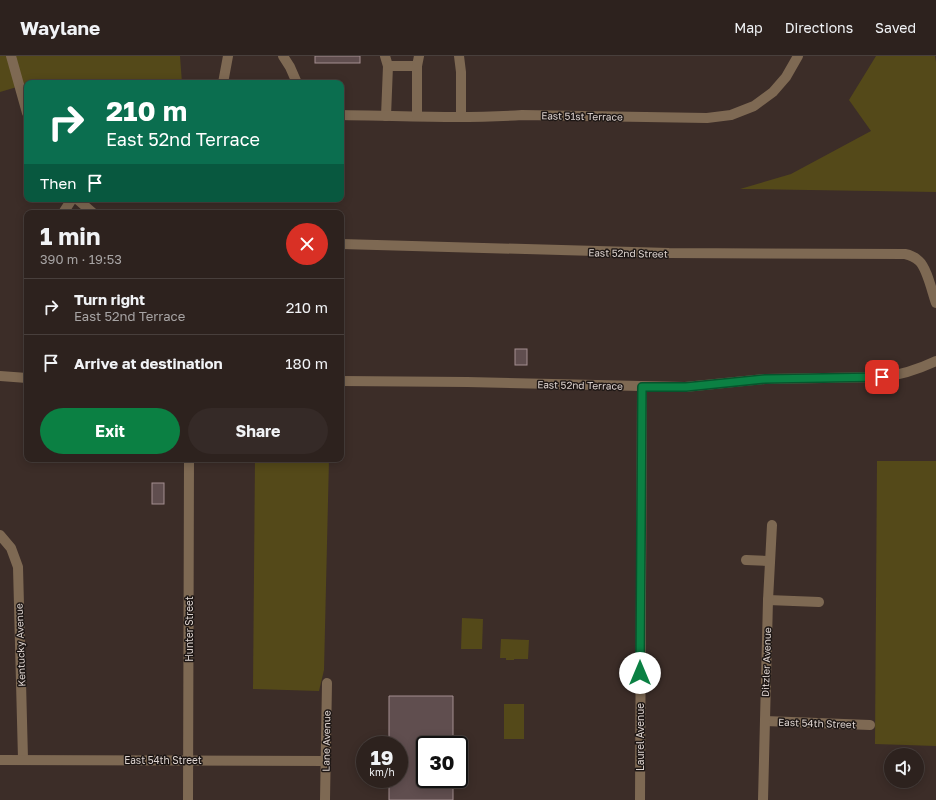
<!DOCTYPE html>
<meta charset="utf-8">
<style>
body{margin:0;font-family:"Golos Text",sans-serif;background:#352a27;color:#f1f3f6;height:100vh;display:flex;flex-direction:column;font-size:15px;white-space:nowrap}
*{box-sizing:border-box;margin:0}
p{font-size:13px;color:#a7a4a4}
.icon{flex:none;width:22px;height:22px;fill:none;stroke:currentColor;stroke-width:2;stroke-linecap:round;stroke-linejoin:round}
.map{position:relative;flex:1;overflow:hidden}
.side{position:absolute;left:24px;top:154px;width:320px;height:252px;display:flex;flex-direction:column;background:#2d221e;border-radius:8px;box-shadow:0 2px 10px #0003,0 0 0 1px #483f3c}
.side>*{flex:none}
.banner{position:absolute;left:24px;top:24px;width:320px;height:122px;border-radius:8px;box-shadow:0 2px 10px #0003,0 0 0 1px #483f3c;background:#0b6e4f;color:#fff;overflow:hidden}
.controls{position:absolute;left:884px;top:692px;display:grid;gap:8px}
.controls a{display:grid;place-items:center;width:40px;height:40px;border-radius:50%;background:#2d221e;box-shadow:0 2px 10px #0003,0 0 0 1px #483f3c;font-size:20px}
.speed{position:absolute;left:356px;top:680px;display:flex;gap:8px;font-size:20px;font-weight:700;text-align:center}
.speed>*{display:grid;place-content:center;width:52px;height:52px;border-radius:50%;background:#2d221e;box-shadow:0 2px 10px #0003,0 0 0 1px #483f3c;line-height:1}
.speed small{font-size:10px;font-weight:400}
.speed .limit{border:2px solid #111;border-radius:6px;background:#fff;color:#111}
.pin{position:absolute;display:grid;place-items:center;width:34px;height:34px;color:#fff;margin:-17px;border-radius:8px;box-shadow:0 2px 6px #0006}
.me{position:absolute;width:44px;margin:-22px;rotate:0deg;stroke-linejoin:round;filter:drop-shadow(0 0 3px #0008)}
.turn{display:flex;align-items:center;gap:14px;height:84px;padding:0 16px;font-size:18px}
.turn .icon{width:52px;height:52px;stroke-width:2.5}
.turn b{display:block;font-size:28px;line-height:34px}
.then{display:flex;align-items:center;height:38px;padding:0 16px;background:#0003;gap:8px;font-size:15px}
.round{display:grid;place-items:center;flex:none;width:42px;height:42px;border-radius:21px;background:#352a27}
.head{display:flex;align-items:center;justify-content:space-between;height:68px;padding:0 16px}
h1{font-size:24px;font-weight:700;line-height:30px}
.cta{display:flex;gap:8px;margin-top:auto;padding:8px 16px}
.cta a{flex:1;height:46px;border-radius:24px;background:#0b8043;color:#fff;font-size:16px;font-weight:700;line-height:46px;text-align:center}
.cta a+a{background:#352a27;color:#f1f3f6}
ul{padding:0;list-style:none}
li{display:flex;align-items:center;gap:12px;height:56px;padding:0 16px;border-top:1px solid #483f3c}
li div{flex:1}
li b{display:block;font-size:15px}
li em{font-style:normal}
header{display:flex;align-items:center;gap:24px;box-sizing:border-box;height:56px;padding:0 20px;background:#2d221e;border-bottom:1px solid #483f3c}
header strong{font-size:19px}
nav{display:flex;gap:22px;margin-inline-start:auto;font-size:14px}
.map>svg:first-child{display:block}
.green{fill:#544919}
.building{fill:#604e4f;stroke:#a38e90}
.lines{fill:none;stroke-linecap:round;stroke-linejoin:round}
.minor{stroke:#7e6953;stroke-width:10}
.route-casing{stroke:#07532c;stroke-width:10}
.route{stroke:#0b8043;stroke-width:7}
.labels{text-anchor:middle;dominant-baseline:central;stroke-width:3;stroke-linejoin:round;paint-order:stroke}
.street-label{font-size:10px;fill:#ded4d0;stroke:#1e1715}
</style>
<header>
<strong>Waylane</strong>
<nav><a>Map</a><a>Directions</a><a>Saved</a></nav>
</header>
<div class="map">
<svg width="936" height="744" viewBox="0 0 936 744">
<rect width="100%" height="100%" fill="#3c2d28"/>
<g class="green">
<path d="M0,0H180L182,27H27V28L0,36Z"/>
<path d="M876,0H935L936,6V136L740,133L791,118L871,75L849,44Z"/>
<path d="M255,403H329L324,614L319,635L253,633Z"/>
<path d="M877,405H936V690L875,688Z"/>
<path d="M462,562L483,563L482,593H461Z"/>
<path d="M501,583L529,584L528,603H514V604H506V602H500Z"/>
<rect x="504" y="648" width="20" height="35"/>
</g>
<g class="building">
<rect x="315" y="0" width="45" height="7"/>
<rect x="515" y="293" width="12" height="16"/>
<rect x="152" y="427" width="12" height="21"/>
<path d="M389,640H453V689H425V723H453V744H389V723H399V689H389Z"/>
</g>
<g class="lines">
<g class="minor">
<path d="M11,0L27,57"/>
<path d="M283,0L290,11L297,27"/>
<path d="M385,0L388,10L386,60"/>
<path d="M459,0L461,16V61"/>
<path d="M388,10H417"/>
<path d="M223,27L228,0"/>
<path d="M341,59C401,60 462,63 522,59L707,62L731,59L754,50L773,36L786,21L798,0"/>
<path d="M417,60V10L419,0"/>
<path d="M77,143L93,157"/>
<path d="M63,157L72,143"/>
<path d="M341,188L669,197L905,198C910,199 915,201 919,205C927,212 932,236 936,247"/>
<path d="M0,320L27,322"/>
<path d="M341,325L467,326L685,331L765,323L882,321C902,319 919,313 936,305"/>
<path d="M0,479L11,492L18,511L23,703"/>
<path d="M746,504L770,505"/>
<path d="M768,544L819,546"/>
<path d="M765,665L870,669"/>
<path d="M0,704L326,705"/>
<path d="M188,744L189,403"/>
<path d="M325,744L327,627"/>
<path d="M640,744L642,331"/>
<path d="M763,744L768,544L772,469"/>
</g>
</g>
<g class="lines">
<g class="route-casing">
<path id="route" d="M640,617L642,331H686L765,323L882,321"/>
</g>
<use href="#route" class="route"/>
</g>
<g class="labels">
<g class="street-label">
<text transform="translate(582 60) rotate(1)">East 51st Terrace</text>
<text transform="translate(628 197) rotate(1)">East 52nd Street</text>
<text transform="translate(580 329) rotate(1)">East 52nd Terrace</text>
<text transform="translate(189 573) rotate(-90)">Hunter Street</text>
<text transform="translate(20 589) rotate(-92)">Kentucky Avenue</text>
<text transform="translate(766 606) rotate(-88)">Ditzler Avenue</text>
<text transform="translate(817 667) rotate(2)">East 54th Street</text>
<text transform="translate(640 681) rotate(-90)">Laurel Avenue</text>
<text transform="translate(326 685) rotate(-89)">Lane Avenue</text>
<text x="163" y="704">East 54th Street</text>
</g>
</g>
</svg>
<div class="controls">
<a><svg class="icon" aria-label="sound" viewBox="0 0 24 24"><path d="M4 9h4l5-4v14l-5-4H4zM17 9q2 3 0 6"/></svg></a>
</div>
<div class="speed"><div>19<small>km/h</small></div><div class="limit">30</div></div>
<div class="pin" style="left:882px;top:321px;background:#d93025"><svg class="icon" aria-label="arrive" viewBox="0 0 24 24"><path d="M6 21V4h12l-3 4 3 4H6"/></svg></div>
<svg class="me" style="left:640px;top:617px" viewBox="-20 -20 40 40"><circle r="19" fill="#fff"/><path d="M0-13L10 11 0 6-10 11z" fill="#0b8043"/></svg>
<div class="banner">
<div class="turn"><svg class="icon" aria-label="right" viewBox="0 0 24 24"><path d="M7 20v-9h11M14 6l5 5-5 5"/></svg><div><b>210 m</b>East 52nd Terrace</div></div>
<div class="then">Then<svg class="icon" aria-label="arrive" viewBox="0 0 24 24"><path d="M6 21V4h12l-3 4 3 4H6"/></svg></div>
</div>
<section class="side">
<div class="head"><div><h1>1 min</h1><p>390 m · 19:53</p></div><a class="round" style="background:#d93025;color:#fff"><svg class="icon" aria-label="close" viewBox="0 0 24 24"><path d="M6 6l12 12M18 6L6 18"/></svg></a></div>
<ul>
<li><svg class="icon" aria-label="right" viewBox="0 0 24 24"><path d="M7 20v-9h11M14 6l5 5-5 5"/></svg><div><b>Turn right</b><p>East 52nd Terrace</p></div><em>210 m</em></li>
<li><svg class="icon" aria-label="arrive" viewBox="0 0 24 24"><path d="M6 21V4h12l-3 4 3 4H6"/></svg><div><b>Arrive at destination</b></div><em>180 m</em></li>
</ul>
<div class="cta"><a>Exit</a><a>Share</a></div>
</section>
</div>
